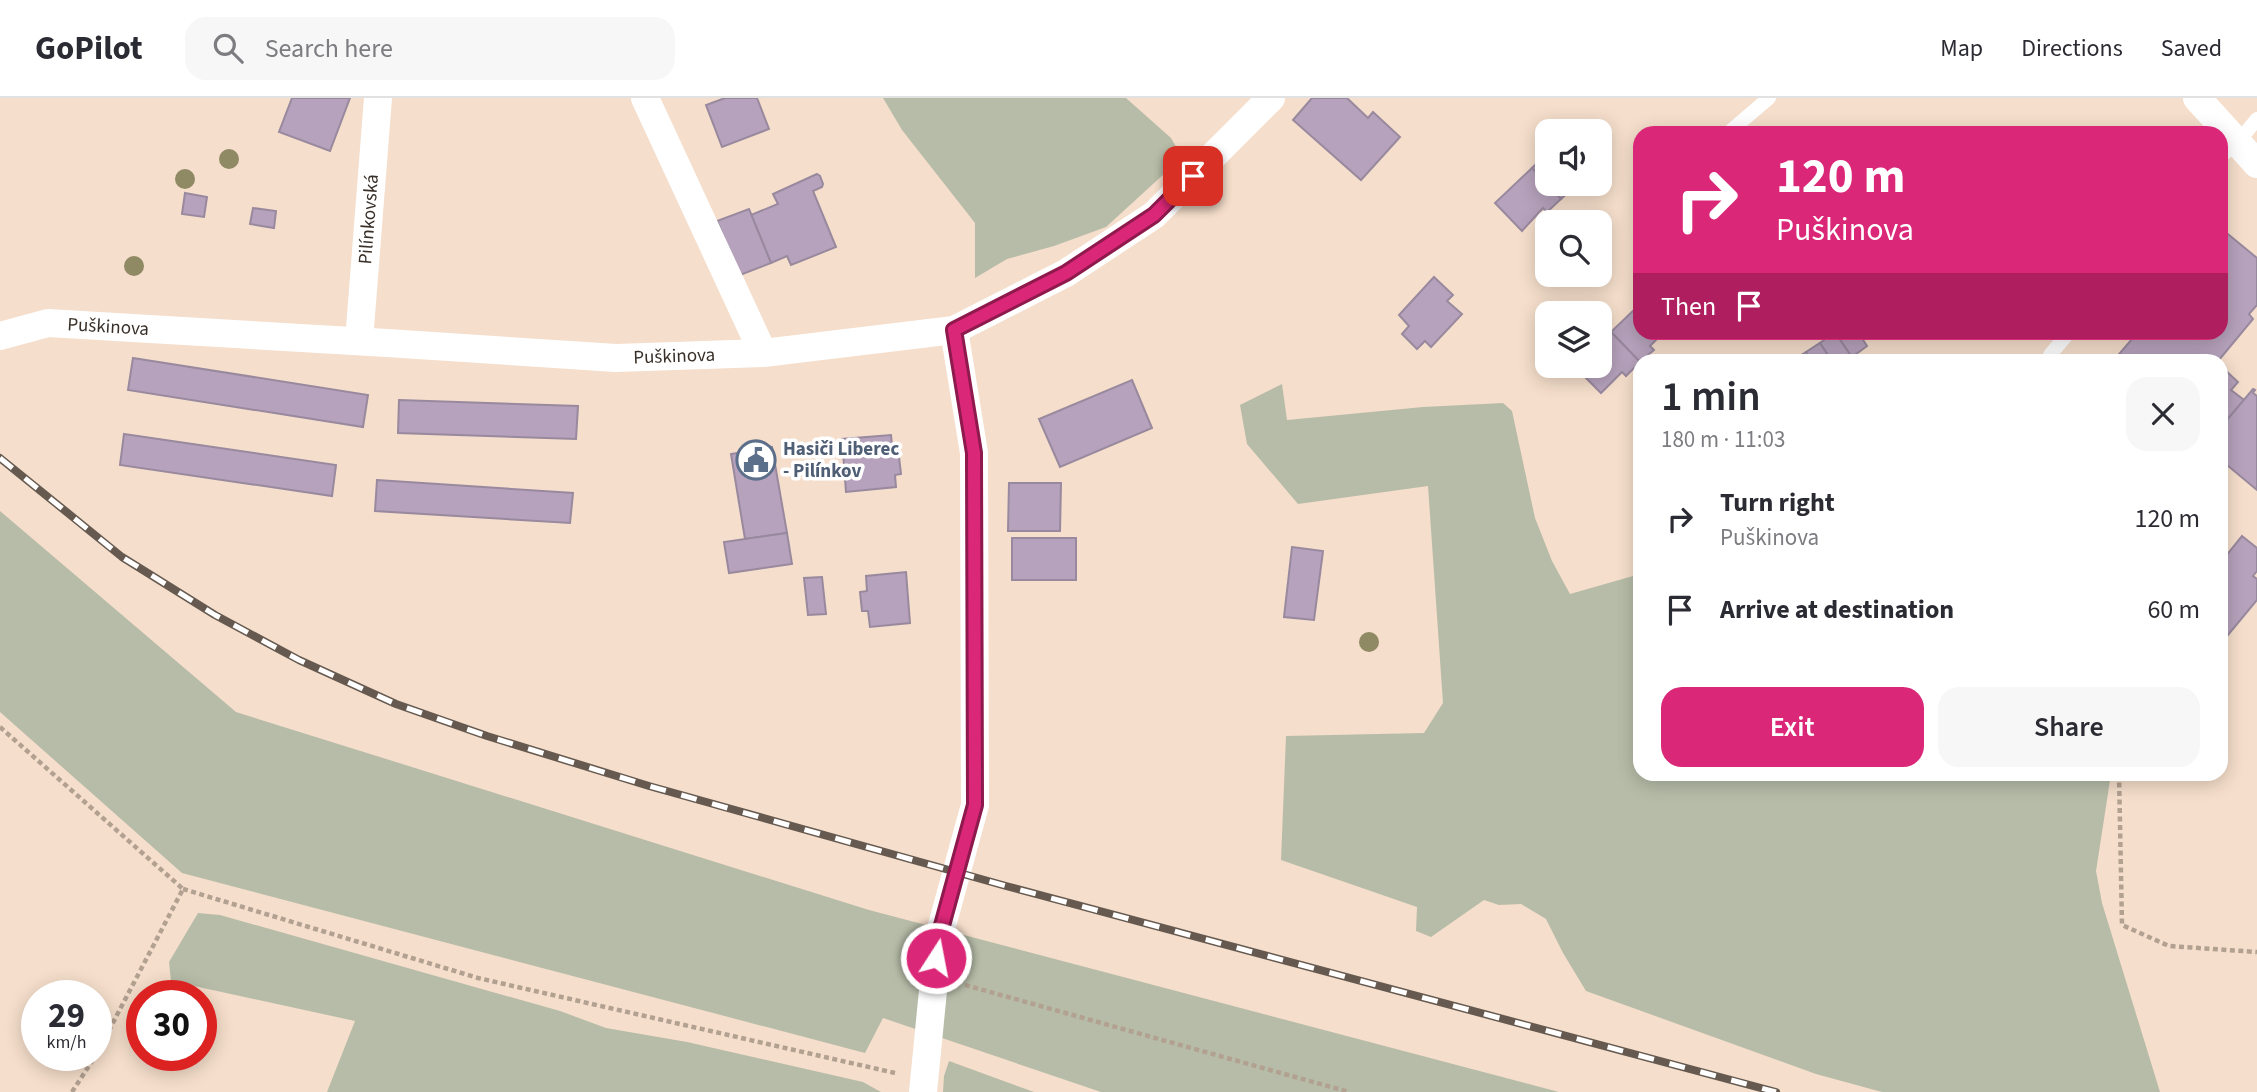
<!DOCTYPE html>
<meta charset="utf-8">
<style>
body{margin:0;font-family:"Source Sans 3",sans-serif;background:#f7f7f7;color:#2b2b33;height:100vh;display:flex;flex-direction:column;font-size:26px;white-space:nowrap}
*{box-sizing:border-box;margin:0}
p{font-size:23px;color:#7c7c81}
.icon{flex:none;width:38px;height:38px;fill:none;stroke:currentColor;stroke-width:2;stroke-linecap:round;stroke-linejoin:round}
.map{position:relative;flex:1;overflow:hidden}
.panel{position:absolute;left:1633px;top:256px;width:595px;height:427px;display:flex;flex-direction:column;background:#fff;border-radius:21px;box-shadow:0 4px 18px #0003}
.panel>*{flex:none}
.top-card{position:absolute;left:1633px;top:28px;width:595px;height:214px;border-radius:21px;box-shadow:0 4px 18px #0003;background:#db2777;color:#fff;overflow:hidden}
.buttons{position:absolute;left:1535px;top:21px;display:grid;gap:14px}
.buttons a{display:grid;place-items:center;width:77px;height:77px;border-radius:14px;background:#fff;box-shadow:0 4px 18px #0003;font-size:35px}
.speed{position:absolute;left:21px;top:882px;display:flex;gap:14px;font-size:35px;font-weight:700;text-align:center}
.speed>*{display:grid;place-content:center;width:91px;height:91px;border-radius:50%;background:#fff;box-shadow:0 4px 18px #0003;line-height:1}
.speed small{font-size:18px;font-weight:400}
.speed .limit{border:10px solid #d22;background:#fff;color:#111}
.pin{position:absolute;display:grid;place-items:center;width:60px;height:60px;color:#fff;margin:-30px;border-radius:14px;box-shadow:0 4px 10px #0006}
.me{position:absolute;width:77px;margin:-38px;rotate:11deg;stroke-linejoin:round;filter:drop-shadow(0 0 5px #0008)}
.turn{display:flex;align-items:center;gap:24px;height:147px;padding:0 28px;font-size:32px}
.turn .icon{width:91px;height:91px;stroke-width:2.5}
.turn b{display:block;font-size:49px;line-height:60px}
.then{display:flex;align-items:center;height:66px;padding:0 28px;background:#0003;gap:14px;font-size:26px}
.round{display:grid;place-items:center;flex:none;width:74px;height:74px;border-radius:21px;background:#f7f7f7}
.overview{display:flex;align-items:center;justify-content:space-between;height:119px;padding:0 28px}
h1{font-size:42px;font-weight:600;line-height:52px}
.button{display:flex;gap:14px;margin-top:auto;padding:14px 28px}
.button a{flex:1;height:80px;border-radius:21px;background:#db2777;color:#fff;font-size:28px;font-weight:600;line-height:80px;text-align:center}
.button a+a{background:#f7f7f7;color:#2b2b33}
ul{padding:0;list-style:none}
li{display:flex;align-items:center;gap:21px;height:91px;padding:0 28px}
li div{flex:1}
li b{display:block;font-size:26px}
li em{font-style:normal}
header{display:flex;align-items:center;gap:42px;box-sizing:border-box;height:98px;padding:0 35px;background:#fff;border-bottom:2px solid #e1e1e2}
header strong{font-size:33px}
nav{display:flex;gap:38px;margin-inline-start:auto;font-size:24px}
.search{width:490px;height:63px;background:#f7f7f7;display:flex;align-items:center;gap:18px;box-sizing:border-box;padding:0 24px;border-radius:21px;color:#7c7c81;font-size:26px}
.map>svg:first-child{display:block}
.green{fill:#b7bca8}
.building{fill:#b6a2bc;stroke:#99899e;stroke-width:2}
.lines{fill:none;stroke-linecap:round;stroke-linejoin:round}
.path{stroke:#b2a091;stroke-width:4.5;stroke-dasharray:5 3.5;stroke-linecap:butt}
.service{stroke:#fff;stroke-width:14}
.minor{stroke:#fff;stroke-width:28}
.rail-casing{stroke:#665a50;stroke-width:8}
.rail{stroke:#fff;stroke-width:5;stroke-dasharray:16;stroke-linecap:butt}
.tree{fill:#8f8964}
.route-casing{stroke:#8e194d;stroke-width:18}
.route{stroke:#db2777;stroke-width:12}
.labels{text-anchor:middle;dominant-baseline:central;stroke-width:7;stroke-linejoin:round;paint-order:stroke}
.street-label{font-size:19px;fill:#382f28;stroke:#fff}
.service-label{font-size:19px;font-weight:bold;fill:#4e5e75;stroke:#fff;text-anchor:start}
</style>
<header>
<strong>GoPilot</strong>
<div class="search"><svg class="icon" aria-label="search" viewBox="0 0 24 24"><circle cx="10" cy="10" r="6"/><path d="M15 15l6 6"/></svg>Search here</div>
<nav><a>Map</a><a>Directions</a><a>Saved</a></nav>
</header>
<div class="map">
<svg width="2257" height="994" viewBox="0 0 2257 994">
<rect width="100%" height="100%" fill="#f5decb"/>
<g class="green">
<path d="M883,0H1126L1171,40L1178,52L1176,65L1106,129L1054,148L1007,161L975,180V125L902,32Z"/>
<path d="M1282,286L1287,322L1423,309L1503,305L1512,313L1535,420L1552,463L1570,496L1640,476V676H2111L2096,773L2102,805L2160,994H1882L1816,976L1586,893L1563,855L1546,821L1521,806L1499,807L1484,802L1431,839L1416,833L1417,809L1281,762L1286,638L1424,635L1443,605L1428,388L1298,406L1247,346L1240,307Z"/>
<path d="M0,413L236,614L869,812L1559,994H1101L883,920L865,955L182,775L0,614Z"/>
<path d="M198,815L220,817L560,913L606,930L687,944L863,984L881,994H327L355,923L171,883L169,864Z"/>
<path d="M949,963L1034,994H943L944,978Z"/>
</g>
<g class="building">
<path d="M292,0H350L330,53L279,34Z"/>
<path d="M725,0H757L769,31L722,49L706,7Z"/>
<path d="M1312,0H1347L1368,20L1373,14L1400,39L1361,82L1293,22Z"/>
<path d="M1547,55V86H1573L1575,88L1561,101L1532,70Z"/>
<path d="M1532,70L1561,101L1547,114L1543,110L1522,133L1495,105Z"/>
<path d="M817,76L820,78L823,86L822,89L813,93L836,149L791,167L787,158L771,165L751,117L778,106L773,96Z"/>
<path d="M185,95L207,99L204,119L182,116Z"/>
<path d="M253,110L276,113L274,130L250,126Z"/>
<path d="M749,111L771,165L740,177L717,123Z"/>
<path d="M2223,132L2257,160V207L2249,216L2253,221L2219,262H2114L2138,234H2221V136Z"/>
<path d="M1434,179L1453,197L1447,203L1462,216L1431,249L1425,243L1417,251L1402,236L1409,228L1399,217Z"/>
<path d="M1640,206V234H1664L1650,248L1654,252L1640,264L1611,234Z"/>
<path d="M1611,234L1640,264L1626,278L1622,274L1601,295L1574,268H1600V244Z"/>
<path d="M1835,234L1852,259L1846,262H1831L1820,245Z"/>
<path d="M1835,234H1858L1867,248L1852,259Z"/>
<path d="M1820,245L1831,262H1811L1806,254Z"/>
<path d="M1806,254L1811,262H1793Z"/>
<path d="M133,260L368,297L363,329L128,292Z"/>
<path d="M2224,271L2238,284L2231,292L2244,302L2221,329V275Z"/>
<path d="M1132,282L1152,330L1060,369L1039,321Z"/>
<path d="M2253,291L2255,292L2253,295L2257,298V392L2221,362V329Z"/>
<path d="M399,302L578,308L576,341L398,335Z"/>
<path d="M124,336L336,367L332,398L120,367Z"/>
<path d="M891,337L893,359H899L901,376L895,377L896,389L846,394L842,341Z"/>
<path d="M772,349L787,435L745,441L731,356Z"/>
<path d="M377,382L573,395L570,425L375,413Z"/>
<path d="M1009,385H1061L1060,433H1008Z"/>
<path d="M787,435L792,466L729,475L724,444Z"/>
<path d="M2242,438L2257,450V473L2253,478L2257,481V502L2223,543L2221,541V464Z"/>
<rect x="1012" y="440" width="64" height="42"/>
<path d="M1292,449L1323,453L1314,522L1284,519Z"/>
<path d="M906,474L910,525L870,529L868,513H862L860,494L867,493L866,478Z"/>
<path d="M822,479L826,516L808,517L804,480Z"/>
</g>
<g class="lines">
<g class="path">
<path d="M1637,469V455L1640,434"/>
<path d="M0,629L183,791L96,957"/>
<path d="M2119,676L2122,827L2169,848L2257,854"/>
<path d="M183,791L478,880L895,975"/>
<path d="M965,887L1349,994"/>
<path d="M72,994L96,957"/>
</g>
<g class="service">
<path d="M1728,35L1769,0"/>
<path d="M2221,58L2238,44L2257,21"/>
<path d="M2050,257L2069,234"/>
</g>
<g class="minor">
<path d="M645,0L763,255"/>
<path d="M2197,0L2257,66"/>
<path id="s1" d="M0,238L48,225L387,245L616,260L763,255L954,232L1066,175L1154,117L1271,0"/>
<path id="s2" d="M359,243L378,0"/>
<path d="M923,994L938,842L975,707L974,355L954,232"/>
</g>
<g class="rail-casing">
<path id="rail" d="M0,360L122,459L215,517L299,562L396,606L487,638L649,688L1006,788L1776,994"/>
</g>
<use href="#rail" class="rail"/>
</g>
<g class="tree">
<circle cx="229" cy="61" r="10"/>
<circle cx="185" cy="81" r="10"/>
<circle cx="134" cy="168" r="10"/>
<circle cx="1369" cy="544" r="10"/>
</g>
<g class="lines">
<g class="route-casing">
<path id="route" d="M936,860L938,842L975,707L974,355L954,232L1066,175L1154,117L1193,78"/>
</g>
<use href="#route" class="route"/>
</g>
<defs>
<g id="civic-ring" transform="scale(2.0125)"><circle r="9.5" fill="#fff" stroke="#5c6f8a" stroke-width="1.5"/><path d="M-.6-6.5H3V-4.5H.6V-3L4-1V1h2V6H-6V1h2V-1L-.6-3ZM-1.2 2.5V6h2.4V2.5Z" fill="#5c6f8a"/></g>
</defs>
<g fill-rule="evenodd">
<use href="#civic-ring" x="756" y="362"/>
</g>
<g class="labels">
<g class="street-label">
<text stroke="none"><textPath href="#s2" startOffset="122">Pilínkovská</textPath></text>
<text stroke="none"><textPath href="#s1" startOffset="110">Puškinova</textPath></text>
<text stroke="none"><textPath href="#s1" startOffset="677">Puškinova</textPath></text>
</g>
<g class="service-label">
<text x="783" y="351">Hasiči Liberec<tspan x="783" dy="22">- Pilínkov</tspan></text>
</g>
</g>
</svg>
<div class="buttons">
<a><svg class="icon" aria-label="sound" viewBox="0 0 24 24"><path d="M4 9h4l5-4v14l-5-4H4zM17 9q2 3 0 6"/></svg></a>
<a><svg class="icon" aria-label="search" viewBox="0 0 24 24"><circle cx="10" cy="10" r="6"/><path d="M15 15l6 6"/></svg></a>
<a><svg class="icon" aria-label="layers" viewBox="0 0 24 24"><path d="M12 4l9 5-9 5-9-5zM3 14l9 5 9-5"/></svg></a>
</div>
<div class="speed"><div>29<small>km/h</small></div><div class="limit">30</div></div>
<div class="pin" style="left:1193px;top:78px;background:#d93025"><svg class="icon" aria-label="arrive" viewBox="0 0 24 24"><path d="M6 21V4h12l-3 4 3 4H6"/></svg></div>
<svg class="me" style="left:936px;top:860px" viewBox="-20 -20 40 40"><circle r="17" fill="#db2777" stroke="#fff" stroke-width="3"/><path d="M0-11L8 9 0 5-8 9z" fill="#fff"/></svg>
<div class="top-card">
<div class="turn"><svg class="icon" aria-label="right" viewBox="0 0 24 24"><path d="M7 20v-9h11M14 6l5 5-5 5"/></svg><div><b>120 m</b>Puškinova</div></div>
<div class="then">Then<svg class="icon" aria-label="arrive" viewBox="0 0 24 24"><path d="M6 21V4h12l-3 4 3 4H6"/></svg></div>
</div>
<section class="panel">
<div class="overview"><div><h1>1 min</h1><p>180 m · 11:03</p></div><a class="round"><svg class="icon" aria-label="close" viewBox="0 0 24 24"><path d="M6 6l12 12M18 6L6 18"/></svg></a></div>
<ul>
<li><svg class="icon" aria-label="right" viewBox="0 0 24 24"><path d="M7 20v-9h11M14 6l5 5-5 5"/></svg><div><b>Turn right</b><p>Puškinova</p></div><em>120 m</em></li>
<li><svg class="icon" aria-label="arrive" viewBox="0 0 24 24"><path d="M6 21V4h12l-3 4 3 4H6"/></svg><div><b>Arrive at destination</b></div><em>60 m</em></li>
</ul>
<div class="button"><a>Exit</a><a>Share</a></div>
</section>
</div>
